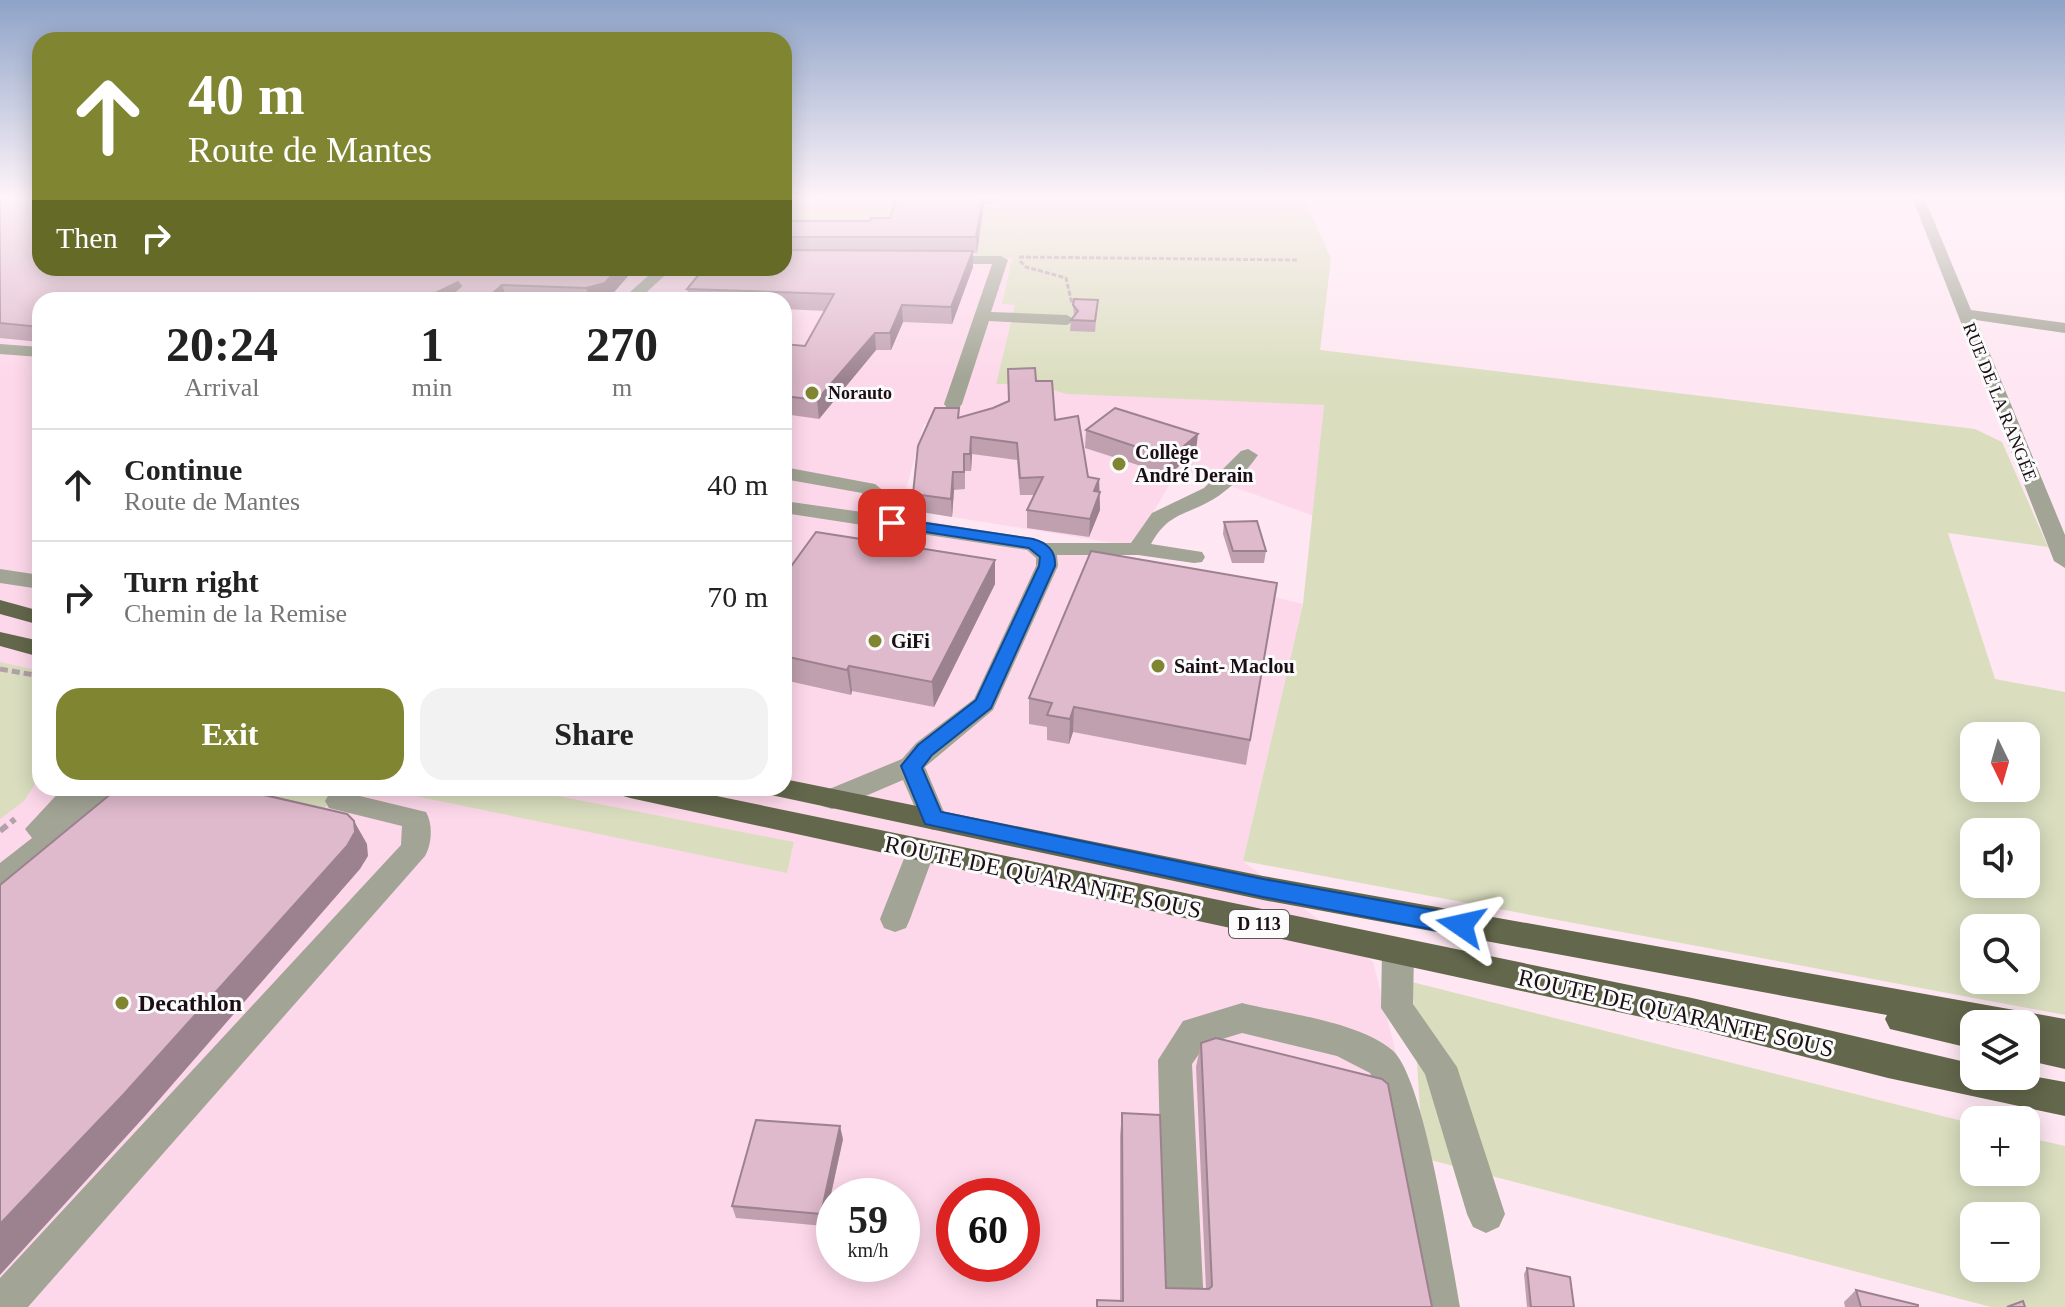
<!DOCTYPE html>
<meta charset="utf-8">
<style>
body{margin:0;font-family:Georgia,serif;background:#f2f2f2;color:#222;height:100vh;display:flex;flex-direction:column;font-size:30px;white-space:nowrap}
*{box-sizing:border-box;margin:0}
p{font-size:26px;color:#767676}
.icon{flex:none;width:44px;height:44px;fill:none;stroke:currentColor;stroke-width:2;stroke-linecap:round;stroke-linejoin:round}
.map{position:relative;flex:1;overflow:hidden}
.panel{position:absolute;left:32px;top:292px;width:760px;height:504px;display:flex;flex-direction:column;background:#fff;border-radius:24px;box-shadow:0 4px 20px #0003}
.panel>*{flex:none}
.hud{position:absolute;left:32px;top:32px;width:760px;height:244px;border-radius:24px;box-shadow:0 4px 20px #0003;background:#7f8530;color:#fff;overflow:hidden}
.needle{width:52px;rotate:175deg}
.tools{position:absolute;left:1960px;top:722px;display:grid;gap:16px}
.tools a{display:grid;place-items:center;width:80px;height:80px;border-radius:16px;background:#fff;box-shadow:0 4px 20px #0003;font-size:40px}
.speed{position:absolute;left:816px;top:1178px;display:flex;gap:16px;font-size:40px;font-weight:700;text-align:center}
.speed>*{display:grid;place-content:center;width:104px;height:104px;border-radius:50%;background:#fff;box-shadow:0 4px 20px #0003;line-height:1}
.speed small{font-size:20px;font-weight:400}
.speed .limit{border:12px solid #d22;background:#fff;color:#111}
.pin{position:absolute;display:grid;place-items:center;width:68px;height:68px;color:#fff;margin:-34px;border-radius:16px;box-shadow:0 4px 12px #0006}
.me{position:absolute;width:88px;margin:-44px;rotate:281deg;stroke-linejoin:round;filter:drop-shadow(0 0 6px #0008)}
.turn{display:flex;align-items:center;gap:28px;height:168px;padding:0 24px;font-size:36px}
.turn .icon{width:104px;height:104px;stroke-width:2.5}
.turn b{display:block;font-size:56px;line-height:68px}
.then{display:flex;align-items:center;height:76px;padding:0 24px;background:#0003;gap:16px;font-size:30px}
.eta{display:flex;justify-content:space-evenly;align-items:center;height:136px;text-align:center}
.eta b{font-size:48px;font-weight:600;line-height:56px}
.action{display:flex;gap:16px;margin-top:auto;padding:16px 24px}
.action a{flex:1;height:92px;border-radius:24px;background:#7f8530;color:#fff;font-size:32px;font-weight:600;line-height:92px;text-align:center}
.action a+a{background:#f2f2f2;color:#222}
ul{padding:0;list-style:none}
li{display:flex;align-items:center;gap:24px;height:112px;padding:0 24px;border-top:2px solid #e0e0e0}
li div{flex:1}
li b{display:block;font-size:30px}
li em{font-style:normal}
.map>svg:first-child{display:block}
.built{fill:#fdd8ea;fill-rule:evenodd}
.green{fill:#dadebf;fill-rule:evenodd}
.lines{fill:none;stroke-linecap:round;stroke-linejoin:round}
.path-far2{stroke:#b3a0a9;stroke-width:3;stroke-dasharray:5 2;stroke-linecap:butt}
.path-far1{stroke:#b3a0a9;stroke-width:5;stroke-dasharray:8 4;stroke-linecap:butt}
.path{stroke:#b3a0a9;stroke-width:6;stroke-dasharray:9 5;stroke-linecap:butt}
.minor{fill:#a2a495;fill-rule:evenodd}
.major{fill:#63674b;fill-rule:evenodd}
.wall{fill:#c0a0af}
.shaded-wall{fill:#9c828f}
.building{fill:#dfbacc;stroke:#9c828f;stroke-width:2}
.route{fill:#1a73e8;stroke:#114b97;stroke-width:2}
.poi-dot{fill:#7f8530;stroke:#fbfbfb;stroke-width:3}
.labels{text-anchor:middle;dominant-baseline:central;stroke-width:6;stroke-linejoin:round;paint-order:stroke}
.far-poi-label{font-size:18px;font-weight:bold;fill:#1b0f15;stroke:#fbfbfb;text-anchor:start}
.far-street-label{font-size:18px;fill:#1b0f15;stroke:#fbfbfb}
.shield{fill:#fbfbfb;stroke:#5e565a;stroke-width:2}
.shield-label{font-size:18px;font-weight:bold;fill:#1b0f15}
.poi-label{font-size:20px;font-weight:bold;fill:#1b0f15;stroke:#fbfbfb;text-anchor:start}
.near-street-label{font-size:24px;fill:#1b0f15;stroke:#fbfbfb}
.near-poi-label{font-size:24px;font-weight:bold;fill:#1b0f15;stroke:#fbfbfb;text-anchor:start}
</style>
<div class="map">
<svg width="2065" height="1307" viewBox="0 0 2065 1307">
<rect width="100%" height="100%" fill="#fee7f2"/>
<path class="built" d="M0,197L40,268H784L851,257L1012,258L1002,303L1015,304L996,384L1035,385L1066,394L1324,404L1314,516L1184,469L1174,477L1133,546L915,511L928,424H924L899,515L1088,552L1303,604L1243,861L1373,962L1460,1307H0ZM40,300H784V788H40ZM834,1196H902V1264H834ZM954,1196H1022V1264H954Z"/>
<g class="green">
<path d="M784,197H1304L1331,259L1320,350L1975,429L2002,442L2048,547L1948,533L1995,679L2065,692V1015L1243,861L1303,604L1324,405L1066,394L1035,385L996,384L1015,305L1002,304L1012,258L850,257L784,233ZM1974,736H2026V788H1974ZM1974,832H2026V884H1974ZM1974,928H2026V980H1974Z"/>
<path d="M0,662L40,671V776L24,801L0,819Z"/>
<path d="M157,788H346L316,815Z"/>
<path d="M377,788H517L794,842L787,873Z"/>
<path d="M1412,982L1974,1124V1172H2026V1137L2065,1146V1307H1991L1423,1158ZM1974,1216H2026V1268H1974Z"/>
</g>
<g class="lines">
<g class="path-far2">
<path d="M784,199L872,197"/>
<path d="M1019,257L1298,260"/>
<path d="M1020,261L1026,267L1066,278L1072,304"/>
</g>
<path class="path-far1" d="M0,669L40,676"/>
<path class="path" d="M0,831L15,819"/>
<g class="minor">
<path d="M1912,197H1924L1971,310L2065,323V333L1976,320L2065,535V568L2054,561Z"/>
<path d="M1001,256L1008,260L991,312L1067,315L1075,320L1067,325L989,321L962,404L959,408H947L944,404L992,264H942L935,260L942,256Z"/>
<path d="M657,268H673L638,300H621Z"/>
<path d="M694,268H708L699,275L694,274Z"/>
<path d="M0,344L40,347V357L0,354Z"/>
<path d="M1248,449L1258,455C1245,473 1231,489 1212,500C1184,516 1168,513 1151,544L1202,552L1205,557L1202,562L1194,563L1138,555H1057L1058,566L993,710L925,767L947,819L943,826L933,830L923,826L903,780L842,806L832,809L822,806L818,799L822,792L902,759L916,743L974,699L1036,566V558L1027,550L784,513V501L862,512L866,502L862,493L784,479V467L875,484L885,492L886,502L881,515L1033,538L1046,543H1131L1152,513L1204,488L1241,451Z"/>
<path d="M0,569L40,575V589L0,583Z"/>
<path d="M63,788H94L92,792L97,788H132L128,795L10,888L0,892V863L32,838L25,829Z"/>
<path d="M339,791L426,812C433,824 432,844 425,856L28,1307H0V1278L401,845L402,826L329,808L325,801L329,794Z"/>
<path d="M921,840L931,843L935,851L910,919L906,928L895,932L884,928L880,919L907,851L911,843Z"/>
<path d="M1398,939L1409,943L1414,952L1413,1004L1457,1067L1505,1214L1499,1227L1486,1233L1473,1227L1467,1214L1425,1074L1381,1008L1382,952L1387,943Z"/>
<path d="M1242,1003C1286,1014 1357,1021 1392,1050C1424,1076 1451,1259 1460,1307H1420L1385,1104L1370,1073L1337,1056L1242,1033L1206,1044L1192,1064L1204,1307H1164L1158,1060L1183,1021Z"/>
</g>
<g class="major">
<path d="M0,600L40,611V625L0,614Z"/>
<path d="M0,632L40,641V657L0,646Z"/>
<path d="M784,779L1263,876L2065,1019V1069L2026,1060V1024H1974V1049L1890,1029L1885,1019L1887,1015L1263,900L771,795L767,788H784Z"/>
<path d="M616,788H678L1692,998L1974,1064V1076L2026,1075L2065,1082V1116L1888,1078L1692,1028L630,798L620,795Z"/>
</g>
</g>
<g class="wall">
<path d="M0,197L40,268H635L609,298L602,300H40V342L0,338Z"/>
<path d="M897,197L999,202L984,204L977,253H973V267L952,324L903,322L891,350H876L819,419L784,414V344L805,346L825,311L784,309V300H690L687,289L784,268V221H870L890,218Z"/>
<path d="M1098,300L1095,332L1070,331L1071,320L1074,316L1073,305Z"/>
<path d="M1036,381L1055,420L1088,477L1099,479L1100,510L1089,537L1027,528V510L1034,495H1020L1017,460L972,454L971,471H965V489L954,490L952,517L915,511L913,494L959,408V418L993,408L1009,401Z"/>
<path d="M1086,430L1196,451L1169,475L1085,448Z"/>
<path d="M1224,522L1266,551L1264,563H1232L1223,534Z"/>
<path d="M995,560V584L934,707L852,691L851,695L784,680V576Z"/>
<path d="M1277,583L1246,765L1073,732L1069,744L1047,740V727L1029,724V698Z"/>
<path d="M1201,1043L1432,1307L1120,1301V1136L1122,1113L1166,1288L1206,1289L1196,1067Z"/>
<path d="M843,1139L824,1226L736,1218L732,1206Z"/>
<path d="M1527,1268L1574,1307H1527L1524,1274Z"/>
<path d="M1856,1290L1918,1307H1845L1844,1302Z"/>
</g>
<g class="shaded-wall">
<path d="M983,197H1000L999,202L984,204L977,253L976,237Z"/>
<path d="M973,251V267L952,324L951,307Z"/>
<path d="M618,268H635L609,298L602,300H590L586,288Z"/>
<path d="M458,282L463,297L447,298L448,300H421Z"/>
<path d="M502,285L507,300H487L486,299Z"/>
<path d="M902,305L903,322L891,350L890,333Z"/>
<path d="M875,333L876,350L819,419L817,400Z"/>
<path d="M1198,434L1196,451L1169,475L1170,458Z"/>
<path d="M971,437L972,454L971,471L970,454Z"/>
<path d="M953,472L954,490L952,517L951,499Z"/>
<path d="M1099,479L1100,510L1089,537L1090,519L1094,491Z"/>
<path d="M995,560V584L934,707L932,682Z"/>
<path d="M849,666L852,691L851,695L847,670Z"/>
<path d="M1074,707L1073,732L1069,744L1070,719Z"/>
<path d="M354,821L367,844L368,856L360,869L145,1116L0,1275V1224Z"/>
<path d="M840,1126L843,1139L824,1226L821,1214Z"/>
</g>
<g class="building">
<path d="M0,197H40V268H618L605,283L586,288L502,285L486,299L447,298L461,286L458,282L421,300H40V327L0,323Z"/>
<path d="M897,197H983L976,237H784V221H870L871,218H890Z"/>
<path d="M784,250L973,251L951,307L902,305L890,333H875L817,400L784,396V344L805,346L834,294L687,289L704,268H784Z"/>
<path d="M1074,299L1098,300L1095,321L1071,320L1078,311L1073,305Z"/>
<path d="M1035,368L1036,381H1052L1055,420L1078,416L1088,477L1099,479L1094,491L1100,492L1090,519L1027,510L1043,477L1020,478L1017,443L971,437L970,454H964V472H953L951,499L913,494L918,446L935,408H959L958,418L993,408L1009,401L1008,369Z"/>
<path d="M1115,408L1198,434L1170,458L1086,430Z"/>
<path d="M1257,521L1266,551H1233L1224,522Z"/>
<path d="M816,532L995,560L932,682L849,666L847,670L784,656V576Z"/>
<path d="M1091,551L1277,583L1250,740L1074,707L1070,719L1047,715L1052,703L1029,698Z"/>
<path d="M118,788H234L347,814L354,821L355,832L347,846L124,1094L0,1224V885Z"/>
<path d="M1216,1038L1382,1079L1388,1084L1432,1307H1097V1300L1123,1301L1122,1113L1160,1115L1166,1288L1209,1289L1212,1286L1201,1043Z"/>
<path d="M756,1120L840,1126L821,1214L732,1206Z"/>
<path d="M1527,1268L1570,1277L1574,1307H1531Z"/>
<path d="M1856,1290L1918,1305V1307H1861Z"/>
<path d="M2023,1301L2025,1307H2007Z"/>
</g>
<linearGradient id="sky" x2="0" y2="1"><stop stop-color="#8ea3c8"/><stop offset="0.52" stop-color="#fff4f9"/><stop offset="1" stop-color="#fff4f9" stop-opacity="0"/></linearGradient>
<rect width="2065" height="380" fill="url(#sky)"/>
<path class="route" d="M892,518L1033,539C1048,543 1056,551 1055,566L991,708L932,755L922,768L941,812L1263,879L1461,915L1469,918L1473,925L1469,932L1461,935L1263,897L925,824L901,766L918,745L976,700L1039,566L1040,557L1029,548L886,526V519Z"/>
<g class="poi-dot">
<circle cx="812" cy="393" r="8"/>
<circle cx="1119" cy="464" r="8"/>
<circle cx="875" cy="641" r="8"/>
<circle cx="1158" cy="666" r="8"/>
<circle cx="122" cy="1003" r="8"/>
</g>
<g class="labels">
<g class="far-poi-label">
<text x="828" y="393">Norauto</text>
</g>
<g class="far-street-label">
<text transform="translate(2000 402) rotate(68)">RUE DE LA RANGÉE</text>
</g>
<rect class="shield" x="1229" y="910" width="60" height="28" rx="6"/>
<g class="shield-label">
<text x="1259" y="924">D 113</text>
</g>
<g class="poi-label">
<text x="1135" y="452">Collège<tspan x="1135" dy="23">André Derain</tspan></text>
<text x="891" y="641">GiFi</text>
<text x="1174" y="666">Saint- Maclou</text>
</g>
<g class="near-street-label">
<text transform="translate(1043 877) rotate(12)">ROUTE DE QUARANTE SOUS</text>
<text transform="translate(1676 1013) rotate(13)">ROUTE DE QUARANTE SOUS</text>
</g>
<g class="near-poi-label">
<text x="138" y="1003">Decathlon</text>
</g>
</g>
</svg>
<div class="tools">
<a><svg class="needle" viewBox="-14 -14 28 28"><path d="M0-13l5 13h-10z" fill="#e53935"/><path d="M0 13l5-13h-10z" fill="#767676"/></svg></a>
<a><svg class="icon" aria-label="sound" viewBox="0 0 24 24"><path d="M4 9h4l5-4v14l-5-4H4zM17 9q2 3 0 6"/></svg></a>
<a><svg class="icon" aria-label="search" viewBox="0 0 24 24"><circle cx="10" cy="10" r="6"/><path d="M15 15l6 6"/></svg></a>
<a><svg class="icon" aria-label="layers" viewBox="0 0 24 24"><path d="M12 4l9 5-9 5-9-5zM3 14l9 5 9-5"/></svg></a>
<a>+</a>
<a>−</a>
</div>
<div class="speed"><div>59<small>km/h</small></div><div class="limit">60</div></div>
<div class="pin" style="left:892px;top:523px;background:#d93025"><svg class="icon" aria-label="arrive" viewBox="0 0 24 24"><path d="M6 21V4h12l-3 4 3 4H6"/></svg></div>
<svg class="me" style="left:1461px;top:925px" viewBox="-20 -20 40 40"><path d="M0-17L14 15 0 8-14 15z" fill="#1a73e8" stroke="#fff" stroke-width="4"/></svg>
<div class="hud">
<div class="turn"><svg class="icon" aria-label="ahead" viewBox="0 0 24 24"><path d="M12 20V5M6 11l6-6 6 6"/></svg><div><b>40 m</b>Route de Mantes</div></div>
<div class="then">Then<svg class="icon" aria-label="right" viewBox="0 0 24 24"><path d="M7 20v-9h11M14 6l5 5-5 5"/></svg></div>
</div>
<section class="panel">
<div class="eta">
<div><b>20:24</b><p>Arrival</p></div>
<div><b>1</b><p>min</p></div>
<div><b>270</b><p>m</p></div>
</div>
<ul>
<li><svg class="icon" aria-label="ahead" viewBox="0 0 24 24"><path d="M12 20V5M6 11l6-6 6 6"/></svg><div><b>Continue</b><p>Route de Mantes</p></div><em>40 m</em></li>
<li><svg class="icon" aria-label="right" viewBox="0 0 24 24"><path d="M7 20v-9h11M14 6l5 5-5 5"/></svg><div><b>Turn right</b><p>Chemin de la Remise</p></div><em>70 m</em></li>
</ul>
<div class="action"><a>Exit</a><a>Share</a></div>
</section>
</div>
